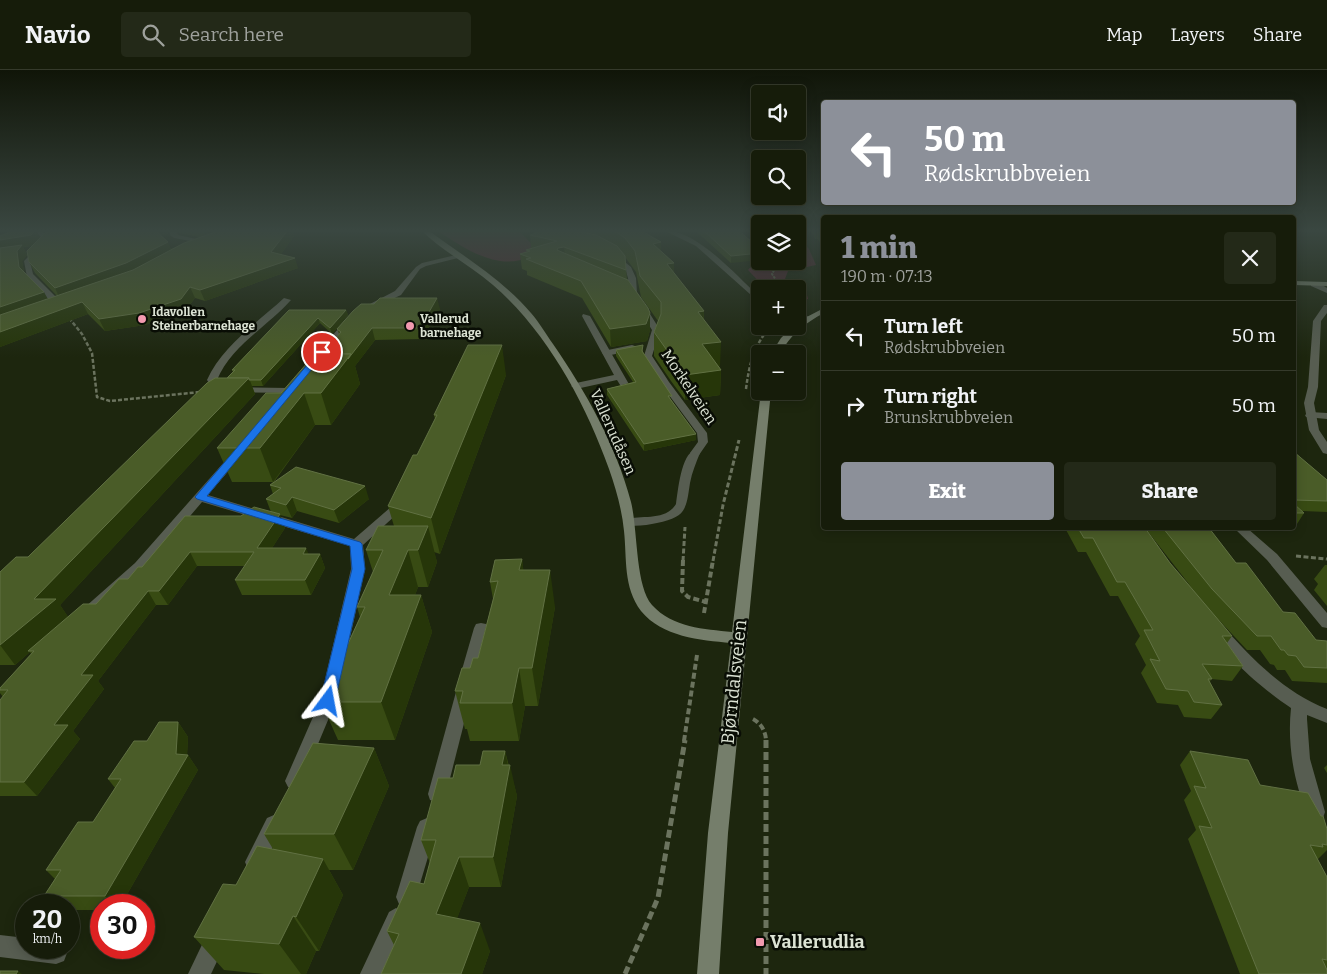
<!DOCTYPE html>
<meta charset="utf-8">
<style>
body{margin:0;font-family:Bitter,serif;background:#232918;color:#f1f3f6;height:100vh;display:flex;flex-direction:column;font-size:19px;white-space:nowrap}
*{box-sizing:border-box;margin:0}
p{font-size:16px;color:#9ea19c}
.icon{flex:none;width:28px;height:28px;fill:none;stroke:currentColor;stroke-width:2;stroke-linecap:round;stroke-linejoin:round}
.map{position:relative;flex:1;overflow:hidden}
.drawer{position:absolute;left:821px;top:145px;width:475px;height:315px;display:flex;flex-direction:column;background:#161c0a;border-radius:5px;box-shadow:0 2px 12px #0003,0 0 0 1px #353a2b}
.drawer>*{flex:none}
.guide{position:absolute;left:821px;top:30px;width:475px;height:105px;border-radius:5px;box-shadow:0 2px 12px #0003,0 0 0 1px #353a2b;background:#8c9099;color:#fff;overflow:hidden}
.tools{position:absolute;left:751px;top:15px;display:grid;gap:10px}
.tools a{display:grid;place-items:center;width:55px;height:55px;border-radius:5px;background:#161c0a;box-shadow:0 2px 12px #0003,0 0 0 1px #353a2b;font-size:25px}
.speed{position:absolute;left:15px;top:824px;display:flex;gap:10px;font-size:25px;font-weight:700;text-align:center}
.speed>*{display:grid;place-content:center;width:65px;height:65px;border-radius:50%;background:#161c0a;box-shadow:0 2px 12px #0003,0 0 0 1px #353a2b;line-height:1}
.speed small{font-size:12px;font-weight:400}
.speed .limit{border:8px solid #d22;background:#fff;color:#111}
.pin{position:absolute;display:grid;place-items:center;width:42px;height:42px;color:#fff;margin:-21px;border:2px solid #fff;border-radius:50%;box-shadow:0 1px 5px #0007}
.me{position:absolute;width:55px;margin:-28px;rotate:13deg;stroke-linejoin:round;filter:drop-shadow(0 0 4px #0008)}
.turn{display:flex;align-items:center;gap:18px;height:105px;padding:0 20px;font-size:22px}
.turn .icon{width:65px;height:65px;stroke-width:2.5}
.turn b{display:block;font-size:35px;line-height:42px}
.round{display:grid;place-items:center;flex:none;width:52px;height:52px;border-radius:5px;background:#232918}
.headline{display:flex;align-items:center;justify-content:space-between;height:85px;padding:0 20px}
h1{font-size:30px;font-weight:800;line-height:38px;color:#8c9099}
.cta{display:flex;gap:10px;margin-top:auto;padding:10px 20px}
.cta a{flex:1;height:58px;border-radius:5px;background:#8c9099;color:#fff;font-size:20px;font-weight:800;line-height:58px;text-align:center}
.cta a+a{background:#232918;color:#f1f3f6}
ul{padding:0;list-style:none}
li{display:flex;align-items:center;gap:15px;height:70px;padding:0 20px;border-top:1px solid #353a2b}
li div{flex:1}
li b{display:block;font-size:19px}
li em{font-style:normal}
header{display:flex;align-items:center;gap:30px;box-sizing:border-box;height:70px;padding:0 25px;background:#161c0a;border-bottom:1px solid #353a2b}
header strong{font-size:24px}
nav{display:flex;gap:28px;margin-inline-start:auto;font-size:18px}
.search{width:350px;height:45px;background:#232918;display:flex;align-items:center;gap:12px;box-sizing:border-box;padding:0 18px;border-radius:5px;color:#9ea19c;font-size:19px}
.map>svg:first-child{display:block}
.green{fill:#542632}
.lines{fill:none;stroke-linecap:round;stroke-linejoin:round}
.path-far4{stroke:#6b735e;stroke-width:2;stroke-dasharray:2.5 1;stroke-linecap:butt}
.path-far3{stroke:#6b735e;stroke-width:2.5;stroke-dasharray:4 2;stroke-linecap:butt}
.path-far2{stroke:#6b735e;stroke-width:3;stroke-dasharray:5 2.5;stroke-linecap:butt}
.path-far1{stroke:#6b735e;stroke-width:4;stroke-dasharray:6 3;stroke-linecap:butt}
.path{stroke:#6b735e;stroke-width:5;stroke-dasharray:8 4;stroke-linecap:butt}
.lane{fill:#575d51;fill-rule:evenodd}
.street{fill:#575d51;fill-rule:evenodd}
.secondary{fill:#757e6b;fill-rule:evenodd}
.wall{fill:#384b13;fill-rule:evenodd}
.shaded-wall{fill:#263609}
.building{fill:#4a5c28;stroke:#617143}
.route{fill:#1a73e8;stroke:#114b97}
.poi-dot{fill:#f29aaf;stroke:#090d05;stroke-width:2}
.labels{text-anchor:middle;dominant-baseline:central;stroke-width:5;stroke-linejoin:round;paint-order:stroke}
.far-poi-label{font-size:12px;font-weight:bold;fill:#dce3d4;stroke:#090d05;text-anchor:start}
.street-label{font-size:15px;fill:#dce3d4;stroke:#090d05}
.near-street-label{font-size:18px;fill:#dce3d4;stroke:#090d05}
.near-poi-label{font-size:18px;font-weight:bold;fill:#dce3d4;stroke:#090d05;text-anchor:start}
</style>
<header>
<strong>Navio</strong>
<div class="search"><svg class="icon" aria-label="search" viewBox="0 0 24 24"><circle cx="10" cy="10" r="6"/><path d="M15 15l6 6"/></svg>Search here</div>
<nav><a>Map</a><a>Layers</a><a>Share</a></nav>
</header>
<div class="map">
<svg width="1327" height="904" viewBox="0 0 1327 904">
<rect width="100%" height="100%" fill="#1d260e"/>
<g class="green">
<path d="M436,160H518L532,174L531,186C498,203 463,177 436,160Z"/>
<path d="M798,167L809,179L816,195L788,201L785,209L790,214L806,221L808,229L798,231V219H766L748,200C756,189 785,191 798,191Z"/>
</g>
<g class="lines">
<path class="path-far4" d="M779,191L772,204L782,219"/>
<g class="path-far3">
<path d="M69,248L82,264L92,283L97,327L110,331L200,322"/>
<path d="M746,319C749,295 754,275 770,257"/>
</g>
<g class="path-far2">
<path d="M1296,486L1327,489"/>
<path d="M683,491L685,457"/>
<path d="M713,491L723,435L739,370"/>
</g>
<g class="path-far1">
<path d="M683,490L682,521L688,527L706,532"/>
<path d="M704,543L713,490"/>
<path d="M753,649C761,653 766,662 766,671"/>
<path d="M684,671L697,585"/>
</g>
<g class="path">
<path d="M766,670V904"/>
<path d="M625,904L658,828L685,670"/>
</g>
<g class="lane">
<path d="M284,228L291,230C267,257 231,276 217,310L221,317L289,318L292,319V323L215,322L207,310C222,276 258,252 284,228Z"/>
<path d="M583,244L590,246L630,316L628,318H622L617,310L576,319L571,316L576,313L614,305L582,246Z"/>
<path d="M1310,342L1327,343V349L1306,347L1305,345Z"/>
<path d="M695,380L700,383C696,393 692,402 690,413C686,440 686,447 657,453C648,455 635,457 626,455L624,452L626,449C642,445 666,451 676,434C678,421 681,384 695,380Z"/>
</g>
<g class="street">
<path d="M34,160H41L48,167L49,172L30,191L33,204L61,232V236H55L27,207L24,191L43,172V169Z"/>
<path d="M170,160H176L178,165L210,172L207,174L174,168L170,165Z"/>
<path d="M663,160C698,160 735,205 760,227V233L696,176Z"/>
<path d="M460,184L462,185V187L426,196L420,199L401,225L377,236L370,234L395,221L416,197L422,193Z"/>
<path d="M611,184H615L631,197L636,208L637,223L660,260L652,286L669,312L707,363L708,372L699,385H691L690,383L698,372L697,363L660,313L644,286L652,260L629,223L628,208L625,198L611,186Z"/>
<path d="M1311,212H1317L1327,218V223L1311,216Z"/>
<path d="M1324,235H1327V243L1321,251L1318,317L1314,333L1319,360L1327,372V384L1323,383L1309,360L1304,333L1308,317L1313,251Z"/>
<path d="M798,244L811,247L812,249L808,251L798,248Z"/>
<path d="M347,249L354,251L313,298H307V294Z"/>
<path d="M632,275L635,276V280L606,286L602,283L603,281Z"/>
<path d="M237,381L243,384L208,425L354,469L399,430H407L409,433L363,475L365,499L336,631L300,717L294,719L288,717L285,711L320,631L351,499L350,476L202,432L145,499L88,549L83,550L78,549L76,545L135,493L233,382Z"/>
<path d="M1234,458H1247L1277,484L1327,543V558L1322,557L1267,490Z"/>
<path d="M481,553L486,554L488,558L477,603L475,607L469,609L463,607L461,603L474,558L476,554Z"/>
<path d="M1217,554L1222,555C1252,589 1284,622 1327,639V653L1307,645V649L1310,689L1325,742L1323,748L1316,751L1309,748C1294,714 1287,675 1291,638C1264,620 1225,587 1210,559L1212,555Z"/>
<path d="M464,616L470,617L472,622L446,724L444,730L437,732L430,730L428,724L456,622L458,617Z"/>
<path d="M274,745L281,748L284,754L281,760L262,799L255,802L248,799L245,792L267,748Z"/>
<path d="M427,748L434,751L437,757L416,827L413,834L406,837L399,834L396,827L417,757L420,751Z"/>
<path d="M396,838L403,842L407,849L382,904H360L389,842Z"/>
<path d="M217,857L225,860L228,868L211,904H188L209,860Z"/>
<path d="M0,865L26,868V878H65L67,883L64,891L56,894L0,887Z"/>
</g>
<g class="secondary">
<path d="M421,160H428C462,185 503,210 531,243C539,252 546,264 553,274C586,322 616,375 631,432C638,460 635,515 652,535C673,558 704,559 732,562L761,321H771L728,763L719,904H697L708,763L731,573C700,570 662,567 641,541C623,517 627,489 624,461C622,440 616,419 609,399C585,332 547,262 493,215C470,195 442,181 421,160Z"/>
<path d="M1294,211L1327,212V216L1294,215Z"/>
<path d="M824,238V243C805,253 790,265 780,284H771L781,268L793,256H798L799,251Z"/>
</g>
</g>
<g class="wall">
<path d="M44,160H169L168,163L162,167L171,179L199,167L179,163L178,160H292L294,166L281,184L298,198L205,231L195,228L185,241L145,255L105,261L88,244L0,277V166L40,168L46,162ZM32,176L29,192L35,203L57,226L47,229L24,202L22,191L27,185L23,177Z"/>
<path d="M525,160H640L661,172V181L674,193V203L704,241V250L720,296H719L721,300L720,325L685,330L671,311L654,286V262L658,251L641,227L636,202L625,187L627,209L650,243V260L647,271L611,277L582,228L527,205V201L522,199L520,184L527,182L526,180L531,178L530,165L534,164V162Z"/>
<path d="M695,160H738L731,193Z"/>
<path d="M811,160H824V181L818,169H815Z"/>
<path d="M440,239L422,269L375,270L355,296L360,314L331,355H315L274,412L369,429L339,453L297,441L292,448L280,445L285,458L272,478L309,484H320L325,498L311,525H242L235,510L245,496H197L168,535H156L98,611L104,619L73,661L80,669L37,726H0V630L3,627L0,623V618L31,584L30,582L15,595H0V502L28,487L227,308L233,302L232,300L289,240H346L348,245L332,264L320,253L263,316H252L255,324L60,535L68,547L96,534L128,509L142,497L241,446L271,442L266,429L273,424L270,415L273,412H232L217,378L281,323L322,284L339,264L337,259Z"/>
<path d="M616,280H643V282L672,331L696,370L644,381L607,325V319L633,312L616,286Z"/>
<path d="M506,305L440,484L434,482L437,492L428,517H418L415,525H421L432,562L395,670H338L321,632L360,547L357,537L373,502L366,480L394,456L388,436L417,385L435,349L434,345Z"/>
<path d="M1294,382L1327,410V442L1302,441L1304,443L1297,454H1294Z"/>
<path d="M1065,458H1145L1170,493L1192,518L1145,458H1209L1236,493L1283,542L1316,570L1327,571V613L1292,611L1285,600H1277L1274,595L1270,594L1260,580H1247L1217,548L1232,566L1227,573L1243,596L1232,611L1211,609L1210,612L1222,635L1211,649L1184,647L1178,635L1157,633L1141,603L1146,595L1135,574L1140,566L1118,526H1110L1086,482H1078Z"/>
<path d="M522,489L523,500L555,537L538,636H525L519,671H470L467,659H465L455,621L478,588L493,529L490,512Z"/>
<path d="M1325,495H1327V536L1314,520L1318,514L1314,509Z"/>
<path d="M178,652L188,667L187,685H188L198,700L121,835H101V840H69V835H54L44,826L55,809L46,800L93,752L115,718L108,709L147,671Z"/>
<path d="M374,678L389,716L353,800H329L343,825L319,881H316L306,904H264L224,900L194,867L236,815L273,779L264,764Z"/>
<path d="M505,681L517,726L501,817H469L457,848L490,881L482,904H381L394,875L387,861L424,814L430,793L421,770L453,708L480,695Z"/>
<path d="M1190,681L1260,715L1327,759V780L1318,789L1317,788L1327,807V904H1240L1188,769L1196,760L1184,730L1191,721L1180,695Z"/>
<path d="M1327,695V703L1324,698Z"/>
</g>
<g class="shaded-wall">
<path d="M36,160L41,170L36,175L23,177L27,185L22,191L25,207L0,181V170Z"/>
<path d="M158,160H169L168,163L162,167L157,162Z"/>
<path d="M204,160H233L207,169Z"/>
<path d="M288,160H292L294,166L275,192L271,182Z"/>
<path d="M168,172L172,182L130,203L60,229L55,218Z"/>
<path d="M661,172V192L653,174Z"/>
<path d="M564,177L566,192L557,180L558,178Z"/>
<path d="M760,183V190L731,193V186Z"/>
<path d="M295,188L298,198L205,231L200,220Z"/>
<path d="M674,193V214L667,194Z"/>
<path d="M190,217L195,228L185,241L145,255L105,261L99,249Z"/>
<path d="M44,222L50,233L0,251V237Z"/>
<path d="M437,228L440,239L422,269L420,258Z"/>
<path d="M82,232L88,244L0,277V262Z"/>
<path d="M346,240L348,245L332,264L330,258Z"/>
<path d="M704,241L703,264L698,242Z"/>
<path d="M650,243V260L647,271L611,277L610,259Z"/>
<path d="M318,248L320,253L263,316L261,310Z"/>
<path d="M372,258L375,270L355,296L360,314L331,355L321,323Z"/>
<path d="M721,272L720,296L701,298L702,274Z"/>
<path d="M502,275L506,305L440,484L431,448Z"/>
<path d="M721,300L720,325L685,330V305Z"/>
<path d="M249,308L255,324L60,535L69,548L28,581L30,582L15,595L0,575L34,529Z"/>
<path d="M304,323L315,355L273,412L260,378Z"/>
<path d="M696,364V370L644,381V374Z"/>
<path d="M365,416L369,429L339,453L334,440Z"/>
<path d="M292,427L297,441L292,448L286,435Z"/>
<path d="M280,444L285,458L263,492L257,478Z"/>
<path d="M428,456L437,492L428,517L418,480Z"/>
<path d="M306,478L312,492L303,484Z"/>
<path d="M408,480L418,517L401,562L389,525Z"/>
<path d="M190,482L197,496L168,535L159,521Z"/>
<path d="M320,484L325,498L311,525L305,510Z"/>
<path d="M522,489L527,526L519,500Z"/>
<path d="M550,500L555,537L538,636L532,598Z"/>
<path d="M148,521L156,535L98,611L104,619L73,661L80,669L37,726L24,712L81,605Z"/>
<path d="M421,525L432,562L395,670L381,632Z"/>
<path d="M519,598L525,636L519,671L512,633Z"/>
<path d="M178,652L188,667L187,687L188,685L198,700L121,835H114L105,826L176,684Z"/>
<path d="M374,678L389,716L353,800L334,764Z"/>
<path d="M505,681L509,700L510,695L517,726L501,817L493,787L502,695Z"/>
<path d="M459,787L469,817L448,873L436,844Z"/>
<path d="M323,789L343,825L319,881L296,847Z"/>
<path d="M293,846L316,881L306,904H301L279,874Z"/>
<path d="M480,853L490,881L482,904H461Z"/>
<path d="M18,901L22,904H16Z"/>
</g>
<g class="building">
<path d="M15,160H36L31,165L0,170V166Z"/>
<path d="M53,160H158L157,162L168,172L126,193L55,218L29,192L27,181L45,163Z"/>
<path d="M221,160H288L271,182L295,188L200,220L190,217L181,229L139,243L99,249L82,232L0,262V245L133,200L184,173Z"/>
<path d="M537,160H573L596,165L617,176L625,186L626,200L564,177L558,178L557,180L628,210L648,238L650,243L646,254L610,259L581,211L526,189L531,188L520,184L530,181L526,180L557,171L530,165L538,162L534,161Z"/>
<path d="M613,160H640L661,172L653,174L674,193L667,194L704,241L698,242L721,272L702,274L721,300L685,305L671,286L654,262L661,244V232L640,206L635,181L625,168Z"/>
<path d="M703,160H738L760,179V183L731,186Z"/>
<path d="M816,160H824V171L819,161Z"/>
<path d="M22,175L17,181L19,197L44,222L0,237V178Z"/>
<path d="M380,228H437L420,258H372L348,289L351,284H322L341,262L337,259L353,241L361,234H374Z"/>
<path d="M289,240H346L330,258L318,248L261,310H249V308H227L235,300H232Z"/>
<path d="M468,275H502L431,448L388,436L413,385H417L437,345H434Z"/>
<path d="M643,275L642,281L672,326H668L696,364L644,374L607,319L636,312L616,280Z"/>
<path d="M315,284H351L321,323H304L260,378H217L266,323H281Z"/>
<path d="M215,308H249L34,529H56L0,575V502L16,487H28L207,313Z"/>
<path d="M1294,382L1327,410V431L1294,430Z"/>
<path d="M296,397L365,416L334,440L292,427L286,435L266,429L281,418L270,415Z"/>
<path d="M1294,434L1304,443H1294Z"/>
<path d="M254,437L280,444L257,478H306L303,484H320L305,510H235L254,482H190L159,521H148L81,605H93L54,655H68L24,712H0V630L8,620H0V618L34,581H28L83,534H96L119,509H128L138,497H142L185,446H241Z"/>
<path d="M378,456H428L418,480H408L389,525H421L381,632H321L365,537H357L383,480H366Z"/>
<path d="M1078,458H1145L1170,493L1232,566H1222L1243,596L1202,594L1212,609H1208L1222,635L1194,632L1188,621L1166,619L1150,589L1160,591L1144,560H1153L1125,512H1117L1093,468H1084Z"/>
<path d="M1163,458H1209L1236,493H1246L1283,542L1295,543L1316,570L1327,571V598L1304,597L1296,586L1288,585L1284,580H1281L1271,566H1257L1212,519Z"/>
<path d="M522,489L519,500H550L532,598H519L512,633H460L463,621H455L462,598H470L473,588H478L498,511L490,512L495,490Z"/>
<path d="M159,652H178L176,684L188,685L105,826H44L61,800H46L78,752H93L121,709H108L134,671H147Z"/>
<path d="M313,673L374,678L334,764H264Z"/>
<path d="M483,681H505L502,695H510L493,787H459L436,844L480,853L461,904H381L399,864L387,861L410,811L424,814L436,770H421L438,708H453L456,695H480Z"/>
<path d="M1190,681L1248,690L1260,715L1308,723L1321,746H1323L1327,759V775L1322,774L1323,777L1310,775L1327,807V890L1322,889L1327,900V904H1259L1199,756L1212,758L1194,716L1206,718Z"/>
<path d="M257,776L323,789L296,847L293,846L279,874L194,867L223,814L236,815Z"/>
<path d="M0,901H18L16,904H0Z"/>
</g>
<linearGradient id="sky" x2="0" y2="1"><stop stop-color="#101508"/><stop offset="0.56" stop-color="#3a4741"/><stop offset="1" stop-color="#3a4741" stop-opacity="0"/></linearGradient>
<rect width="1327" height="287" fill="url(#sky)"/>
<path class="route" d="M319,281L326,282L207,426L360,472L362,474L365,499L335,631L333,636L328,637L322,636L320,631L352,499L350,476L197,429L195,427Z"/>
<g class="poi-dot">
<circle cx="142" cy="249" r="5"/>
<circle cx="410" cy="256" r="5"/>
<rect x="755" y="867" width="10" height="10" rx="2.5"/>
</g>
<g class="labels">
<g class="far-poi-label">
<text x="152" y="242">Idavollen<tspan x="152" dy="14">Steinerbarnehage</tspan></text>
<text x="420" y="249">Vallerud<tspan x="420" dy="14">barnehage</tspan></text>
</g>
<g class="street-label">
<text transform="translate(689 317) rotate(56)">Morkelveien</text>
<text transform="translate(613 362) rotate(66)">Vallerudåsen</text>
</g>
<g class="near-street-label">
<text transform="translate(734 612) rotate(-84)">Bjørndalsveien</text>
</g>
<g class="near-poi-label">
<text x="770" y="872">Vallerudlia</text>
</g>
</g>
</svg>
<div class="tools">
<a><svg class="icon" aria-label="sound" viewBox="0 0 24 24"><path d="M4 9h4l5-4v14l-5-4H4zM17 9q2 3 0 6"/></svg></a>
<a><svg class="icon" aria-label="search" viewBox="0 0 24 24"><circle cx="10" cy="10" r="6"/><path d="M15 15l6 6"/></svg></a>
<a><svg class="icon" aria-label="layers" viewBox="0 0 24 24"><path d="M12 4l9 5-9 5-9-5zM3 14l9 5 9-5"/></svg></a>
<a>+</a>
<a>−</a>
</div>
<div class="speed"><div>20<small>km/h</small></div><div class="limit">30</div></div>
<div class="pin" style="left:322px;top:282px;background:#d93025"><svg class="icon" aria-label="arrive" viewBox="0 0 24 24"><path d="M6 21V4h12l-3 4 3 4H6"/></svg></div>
<svg class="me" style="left:328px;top:631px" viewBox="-20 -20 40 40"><path d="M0-17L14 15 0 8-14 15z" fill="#1a73e8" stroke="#fff" stroke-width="4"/></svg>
<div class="guide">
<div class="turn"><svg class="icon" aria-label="left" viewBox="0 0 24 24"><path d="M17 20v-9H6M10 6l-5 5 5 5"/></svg><div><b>50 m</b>Rødskrubbveien</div></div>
</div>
<section class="drawer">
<div class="headline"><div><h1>1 min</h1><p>190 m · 07:13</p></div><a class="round"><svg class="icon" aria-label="close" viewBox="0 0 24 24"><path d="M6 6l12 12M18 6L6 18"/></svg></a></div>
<ul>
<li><svg class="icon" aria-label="left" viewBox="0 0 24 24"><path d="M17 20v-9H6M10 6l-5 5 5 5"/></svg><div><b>Turn left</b><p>Rødskrubbveien</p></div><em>50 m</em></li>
<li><svg class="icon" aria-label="right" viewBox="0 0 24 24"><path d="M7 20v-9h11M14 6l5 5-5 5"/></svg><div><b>Turn right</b><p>Brunskrubbveien</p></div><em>50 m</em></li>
</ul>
<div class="cta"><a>Exit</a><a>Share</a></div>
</section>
</div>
